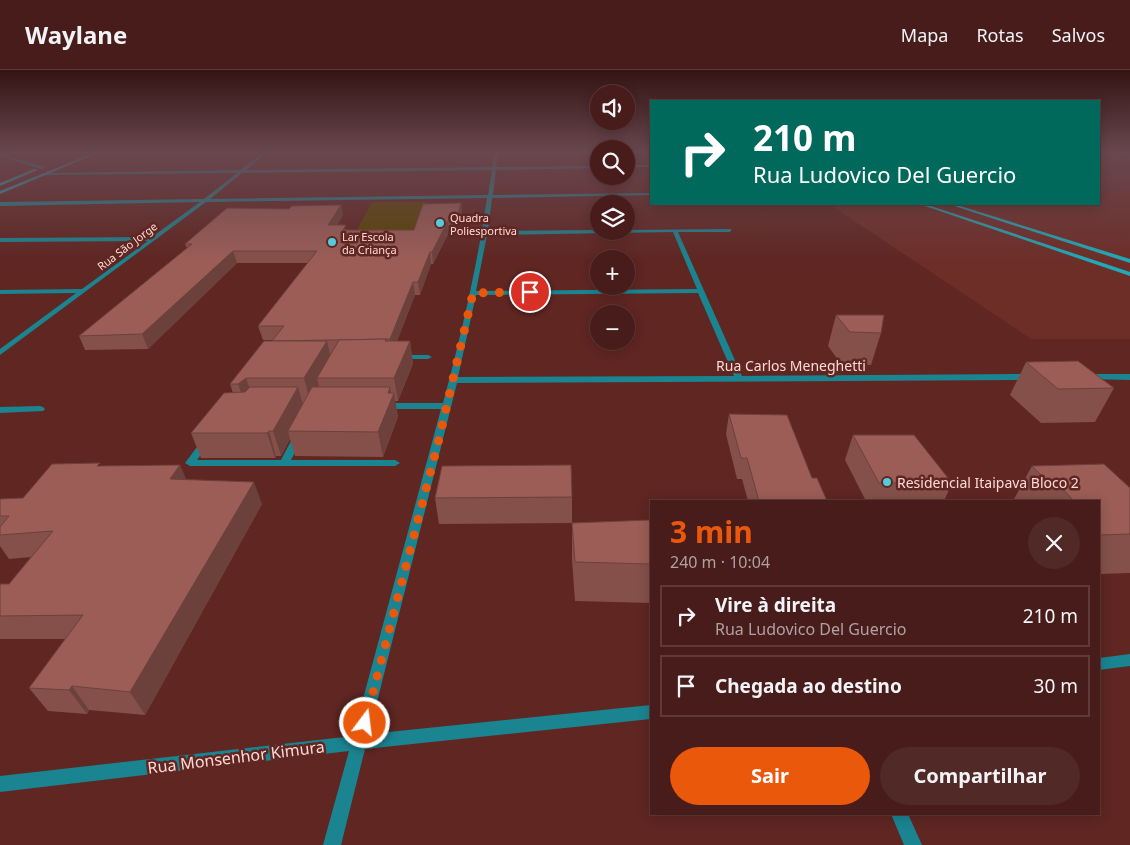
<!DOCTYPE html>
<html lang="pt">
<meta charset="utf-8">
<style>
body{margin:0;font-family:"Noto Sans",sans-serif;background:#512927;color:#f1f3f6;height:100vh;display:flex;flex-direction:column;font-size:19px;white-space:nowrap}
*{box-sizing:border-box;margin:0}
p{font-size:16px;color:#b0a1a2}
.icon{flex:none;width:28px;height:28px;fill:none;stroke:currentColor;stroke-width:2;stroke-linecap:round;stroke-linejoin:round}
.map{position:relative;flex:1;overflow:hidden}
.sheet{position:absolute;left:650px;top:430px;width:450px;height:315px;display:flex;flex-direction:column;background:#471c1a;border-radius:0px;box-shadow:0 2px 12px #0003,0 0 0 1px #5f3a39}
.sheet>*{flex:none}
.top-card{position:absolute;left:650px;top:30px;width:450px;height:105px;border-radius:0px;box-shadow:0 2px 12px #0003,0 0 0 1px #5f3a39;background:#00695c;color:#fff;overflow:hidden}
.buttons{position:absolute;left:590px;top:15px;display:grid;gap:10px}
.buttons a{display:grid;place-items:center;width:45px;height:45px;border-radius:50%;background:#471c1a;box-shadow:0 2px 12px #0003,0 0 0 1px #5f3a39;font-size:25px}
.pin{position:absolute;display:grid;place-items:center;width:42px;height:42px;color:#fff;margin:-21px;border:2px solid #fff;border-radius:50%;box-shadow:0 1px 5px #0007}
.me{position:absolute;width:55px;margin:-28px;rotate:15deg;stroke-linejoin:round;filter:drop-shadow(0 0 4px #0008)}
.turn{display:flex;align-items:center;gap:18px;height:105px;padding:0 20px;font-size:22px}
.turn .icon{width:65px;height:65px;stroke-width:2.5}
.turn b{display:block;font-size:35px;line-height:42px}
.round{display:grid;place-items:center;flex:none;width:52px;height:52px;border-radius:26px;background:#512927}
.summary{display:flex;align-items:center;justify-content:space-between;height:85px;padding:0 20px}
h1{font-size:30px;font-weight:700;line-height:38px;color:#ea580c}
.action{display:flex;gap:10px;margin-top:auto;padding:10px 20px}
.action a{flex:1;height:58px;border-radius:30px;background:#ea580c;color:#fff;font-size:20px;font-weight:700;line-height:58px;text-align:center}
.action a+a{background:#512927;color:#f1f3f6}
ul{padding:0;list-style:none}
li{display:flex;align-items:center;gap:15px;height:62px;margin:0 10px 8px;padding:0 10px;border:2px solid #5f3a39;border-radius:0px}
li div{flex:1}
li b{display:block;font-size:19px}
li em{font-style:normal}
header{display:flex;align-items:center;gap:30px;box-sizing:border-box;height:70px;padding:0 25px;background:#471c1a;border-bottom:1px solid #5f3a39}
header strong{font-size:24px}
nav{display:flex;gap:28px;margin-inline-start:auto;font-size:18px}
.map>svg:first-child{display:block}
.built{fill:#6d2e28}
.green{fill:#594303}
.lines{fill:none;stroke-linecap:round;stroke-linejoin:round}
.street{fill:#1a8491;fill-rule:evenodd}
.secondary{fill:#20a9b8;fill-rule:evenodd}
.wall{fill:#85504a}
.shaded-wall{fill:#6c413c}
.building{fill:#9b5d56;stroke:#6c413c}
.route{stroke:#ea580c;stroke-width:9;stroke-dasharray:0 16.2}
.poi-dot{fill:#53cbdb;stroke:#5f2622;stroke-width:2}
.labels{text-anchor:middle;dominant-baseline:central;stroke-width:5;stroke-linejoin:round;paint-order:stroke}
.far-poi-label{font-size:11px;fill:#fed9d4;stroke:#5f2622;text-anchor:start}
.far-street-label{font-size:11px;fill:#fed9d4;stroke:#5f2622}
.street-label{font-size:14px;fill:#fed9d4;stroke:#5f2622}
.poi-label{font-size:14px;fill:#fed9d4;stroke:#5f2622;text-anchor:start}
.near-street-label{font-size:16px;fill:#fed9d4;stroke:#5f2622}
</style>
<header>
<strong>Waylane</strong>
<nav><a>Mapa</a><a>Rotas</a><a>Salvos</a></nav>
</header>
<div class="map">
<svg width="1130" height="775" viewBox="0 0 1130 775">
<rect width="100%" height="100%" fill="#5f2622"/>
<path class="built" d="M1099,84L1130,89V269H1031L829,134H1099Z"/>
<path class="green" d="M372,132H428L416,164L354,165Z"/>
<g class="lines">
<g class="street">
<path d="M262,83H266L246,100L492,97L494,83H498L496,97L599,96V98L496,100L493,125L651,123V125L492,128L488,161L599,160V161H626V160L731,159V161L729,162H678L742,306L1032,304L1036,307L1032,310L457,313L369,664L651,635V649L365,679L341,775H323L349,681L0,722V706L353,666L441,339H383L379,336L383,333H443C461,266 477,197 487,128L206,132L0,285V279L76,223L0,224V220L82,219L148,171L0,172V168L152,167L200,132L0,136V132L204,129L237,103L45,105L43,104L45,103L240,100ZM492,100L488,125L210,129L242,103ZM673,162L697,219L476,221L487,165ZM698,223L734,306L458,307L476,225Z"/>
<path d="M1112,83L1130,86V88L1113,84Z"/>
<path d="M0,84L45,97V98L41,99L0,86Z"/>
<rect x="626" y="95" width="25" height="2"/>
<path d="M396,285H428L432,287L428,289H399L395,287Z"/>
<path d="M1086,304H1130V310L1083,309L1082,307Z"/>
<path d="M40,336L43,337L45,339L43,341L0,343V337Z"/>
<path d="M299,362L304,365L291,390H395L400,393L395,396H190L185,393L203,369L206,368L211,371L197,390H281L294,365Z"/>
<path d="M1130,584V596L1099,600V588Z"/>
<path d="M891,744H908L922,775H904Z"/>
</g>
<g class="secondary">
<path d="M93,83H98L0,124V121Z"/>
<path d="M34,99L38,100L0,116V113Z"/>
<path d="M919,134H925L1130,202V206Z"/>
<path d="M948,134H954L1130,189V193Z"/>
</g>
</g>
<g class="wall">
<path d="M461,133L462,144L457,162H449L433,194H431L420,225H415L397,271H410L413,294L398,331H395L398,347L383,387L295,386L290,369L281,386H276L275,388H201L191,363L233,323L230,314L273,270H263L258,256L308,193H237L148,279L85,280L79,266L187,178L185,174L289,139L341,135L343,145L337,155L347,160H414Z"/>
<path d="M836,245L881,263L871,295L841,294L828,276Z"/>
<path d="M1026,292L1114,318L1095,352L1041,353L1010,325Z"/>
<path d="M729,344L812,408L827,431H748L742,409H737L726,364Z"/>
<path d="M853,365L952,413L944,431H866L845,390Z"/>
<path d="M180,395L186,410L262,434L145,645L89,640L87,644L48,641L29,618L65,569H0V514H9L31,487L9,489L0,476V429L23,428L102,396Z"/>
<path d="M1032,396L1130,418V503L1099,504V431H1013Z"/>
<path d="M572,427V453L651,450V533L575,531L572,490V453L439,454L435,428Z"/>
</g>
<g class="shaded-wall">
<path d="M461,133L462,144L457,162L456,151Z"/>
<path d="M341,135L343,145L330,167L328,155Z"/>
<path d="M448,151L449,162L433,194L432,182Z"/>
<path d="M233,181L237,193L148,279L142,264Z"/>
<path d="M430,182L431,194L420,225L418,212Z"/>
<path d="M413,212L415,225L392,284L390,269Z"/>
<path d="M327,271L332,293L317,308L319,315L310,331L304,308Z"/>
<path d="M410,271L413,294L398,331L394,308Z"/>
<path d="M246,308L254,331L246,337L238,314Z"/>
<path d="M298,317L305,341L288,361L290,369L281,386L273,361Z"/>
<path d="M390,317L392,327L394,323L398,347L383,387L378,362L388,323Z"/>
<path d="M269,361L276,386L275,388L267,363Z"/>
<path d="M180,395L190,418L170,409Z"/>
<path d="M254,412L262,434L145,645L130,622Z"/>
<path d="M72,616L89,640L87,644L69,620Z"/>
</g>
<g class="building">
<path d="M461,133L456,151H448L432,182H430L418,212H413L390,269L272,271L284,256H258L317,181H233L142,264L79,266L192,174H185L227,138L289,139L292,136L341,135L328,155H346L343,160H414L423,134Z"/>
<path d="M836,245H884L881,263L850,262Z"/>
<path d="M386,269L385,271H410L394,308H317L339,270Z"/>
<path d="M264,271H327L304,308H246L238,314H230Z"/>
<path d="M1078,291L1114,318L1058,319L1026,292Z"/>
<path d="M250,317H298L273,361H269L267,363H191L224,323L245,322Z"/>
<path d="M312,317H390L388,323H394L378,362L288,361Z"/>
<path d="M729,344L787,345L812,408H817L827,431H759L747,388H741Z"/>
<path d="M853,365H914L952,413H879Z"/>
<path d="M100,393L97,396L180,395L170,409L254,412L130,622L72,616L69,620L29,618L83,545L0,546V514H9L53,461L0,465V457L9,446H0V429L23,428L52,394Z"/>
<path d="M1104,394L1130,418V464L1099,465V431H1074L1061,417L1051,415L1032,396Z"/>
<path d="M571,395L572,427L435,428L442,396Z"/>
<path d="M651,450V494L575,492L572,453Z"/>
</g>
<linearGradient id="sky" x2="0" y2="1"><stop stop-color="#341513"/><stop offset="0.43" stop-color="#69474f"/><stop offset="1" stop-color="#69474f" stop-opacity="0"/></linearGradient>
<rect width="1130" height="191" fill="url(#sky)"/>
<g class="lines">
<path class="route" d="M365,653L439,369L473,223L530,222"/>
</g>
<g class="poi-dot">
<circle cx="440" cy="153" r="5"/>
<circle cx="332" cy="172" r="5"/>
<circle cx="887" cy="412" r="5"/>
</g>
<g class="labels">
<g class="far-poi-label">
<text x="450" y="147">Quadra<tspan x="450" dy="13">Poliesportiva</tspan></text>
<text x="342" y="166">Lar Escola<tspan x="342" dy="13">da Criança</tspan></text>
</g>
<g class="far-street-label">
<text transform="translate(127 176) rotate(-37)">Rua São Jorge</text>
</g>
<g class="street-label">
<text x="791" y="295">Rua Carlos Meneghetti</text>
</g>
<g class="poi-label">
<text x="897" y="412">Residencial Itaipava Bloco 2</text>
</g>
<g class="near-street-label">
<text transform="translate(236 687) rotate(-7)">Rua Monsenhor Kimura</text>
</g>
</g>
</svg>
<div class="buttons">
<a><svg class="icon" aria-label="sound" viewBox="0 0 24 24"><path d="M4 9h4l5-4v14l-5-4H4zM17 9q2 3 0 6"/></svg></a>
<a><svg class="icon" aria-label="search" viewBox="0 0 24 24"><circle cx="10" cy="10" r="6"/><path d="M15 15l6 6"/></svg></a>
<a><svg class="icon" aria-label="layers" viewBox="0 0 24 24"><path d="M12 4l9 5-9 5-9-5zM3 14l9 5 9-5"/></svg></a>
<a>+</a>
<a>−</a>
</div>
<div class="pin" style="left:530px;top:222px;background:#d93025"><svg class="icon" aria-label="arrive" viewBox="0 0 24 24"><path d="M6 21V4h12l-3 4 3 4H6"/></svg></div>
<svg class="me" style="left:365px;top:653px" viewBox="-20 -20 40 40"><circle r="17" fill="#ea580c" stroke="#fff" stroke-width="3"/><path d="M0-11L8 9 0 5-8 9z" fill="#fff"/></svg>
<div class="top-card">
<div class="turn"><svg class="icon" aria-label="right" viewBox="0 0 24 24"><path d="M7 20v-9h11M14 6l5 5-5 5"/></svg><div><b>210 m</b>Rua Ludovico Del Guercio</div></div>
</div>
<section class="sheet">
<div class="summary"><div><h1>3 min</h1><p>240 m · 10:04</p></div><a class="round"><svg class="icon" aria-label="close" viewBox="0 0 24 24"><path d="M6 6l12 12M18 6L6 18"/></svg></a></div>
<ul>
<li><svg class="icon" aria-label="right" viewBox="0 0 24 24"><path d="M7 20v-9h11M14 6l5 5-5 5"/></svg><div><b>Vire à direita</b><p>Rua Ludovico Del Guercio</p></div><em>210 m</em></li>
<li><svg class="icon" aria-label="arrive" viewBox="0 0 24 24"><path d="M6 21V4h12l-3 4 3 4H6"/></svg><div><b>Chegada ao destino</b></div><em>30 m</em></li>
</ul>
<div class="action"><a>Sair</a><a>Compartilhar</a></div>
</section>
</div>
